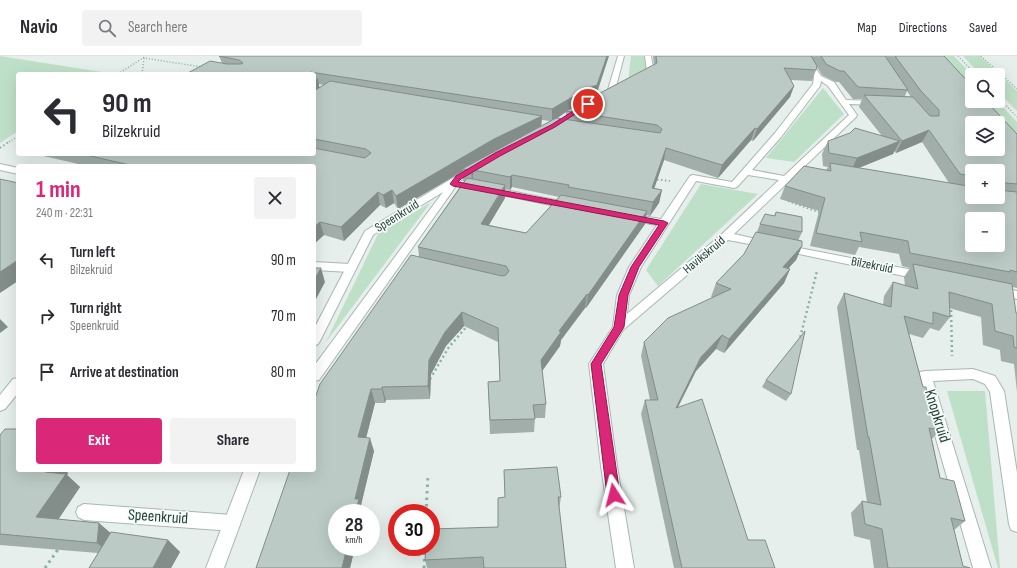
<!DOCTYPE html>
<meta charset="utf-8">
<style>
body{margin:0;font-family:"Sofia Sans Condensed",sans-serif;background:#f2f2f3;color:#2b2b33;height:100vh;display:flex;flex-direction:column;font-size:15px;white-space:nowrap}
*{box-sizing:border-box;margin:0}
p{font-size:13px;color:#7c7c81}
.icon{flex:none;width:22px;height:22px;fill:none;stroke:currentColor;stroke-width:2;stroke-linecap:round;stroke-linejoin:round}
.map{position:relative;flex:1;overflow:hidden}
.panel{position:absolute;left:16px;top:108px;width:300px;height:308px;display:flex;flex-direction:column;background:#fff;border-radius:4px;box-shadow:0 4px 16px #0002}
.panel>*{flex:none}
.banner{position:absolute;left:16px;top:16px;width:300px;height:84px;border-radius:4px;box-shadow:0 4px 16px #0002;background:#fff;color:#2b2b33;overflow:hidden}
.fabs{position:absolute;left:965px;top:12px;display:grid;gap:8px}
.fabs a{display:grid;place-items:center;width:40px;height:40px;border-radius:4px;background:#fff;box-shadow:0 4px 16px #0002;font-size:20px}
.speed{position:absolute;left:328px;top:448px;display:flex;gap:8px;font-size:20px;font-weight:700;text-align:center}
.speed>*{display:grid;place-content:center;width:52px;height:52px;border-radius:50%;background:#fff;box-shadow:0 4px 16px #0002;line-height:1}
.speed small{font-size:10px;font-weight:400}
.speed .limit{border:6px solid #d22;background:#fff;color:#111}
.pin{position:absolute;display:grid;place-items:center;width:34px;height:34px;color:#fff;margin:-17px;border:2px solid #fff;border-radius:50%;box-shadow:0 1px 4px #0007}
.me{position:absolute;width:44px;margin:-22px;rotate:351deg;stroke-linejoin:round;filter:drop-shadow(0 0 3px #0008)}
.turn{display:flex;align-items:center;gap:14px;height:84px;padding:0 20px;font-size:18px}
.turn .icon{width:52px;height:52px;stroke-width:2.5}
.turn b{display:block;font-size:28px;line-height:34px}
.round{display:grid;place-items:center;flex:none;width:42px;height:42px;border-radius:4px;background:#f2f2f3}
.head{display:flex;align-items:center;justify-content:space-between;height:68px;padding:0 20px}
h1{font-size:24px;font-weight:700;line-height:30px;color:#db2777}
.action{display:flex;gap:8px;margin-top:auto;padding:8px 20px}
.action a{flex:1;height:46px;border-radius:4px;background:#db2777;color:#fff;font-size:16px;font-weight:700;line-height:46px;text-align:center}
.action a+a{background:#f2f2f3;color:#2b2b33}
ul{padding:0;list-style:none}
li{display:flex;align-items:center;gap:12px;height:56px;padding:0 20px}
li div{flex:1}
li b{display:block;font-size:15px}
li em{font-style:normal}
header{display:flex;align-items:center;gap:24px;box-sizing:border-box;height:56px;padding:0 20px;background:#fff;border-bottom:1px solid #e1e1e2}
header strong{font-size:19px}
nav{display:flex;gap:22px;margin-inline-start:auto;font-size:14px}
.search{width:280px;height:36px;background:#f2f2f3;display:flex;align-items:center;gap:10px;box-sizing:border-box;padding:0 14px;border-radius:4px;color:#7c7c81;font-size:15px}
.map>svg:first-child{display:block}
.green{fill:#bfe0c8}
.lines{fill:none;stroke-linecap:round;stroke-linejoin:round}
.lane-casing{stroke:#a8b8b2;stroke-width:2}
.street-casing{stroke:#a8b8b2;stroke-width:2}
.path-far3{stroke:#86b3a5;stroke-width:1.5;stroke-dasharray:1 2;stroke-linecap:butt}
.path-far2{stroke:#86b3a5;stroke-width:2;stroke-dasharray:1.5 2.5;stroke-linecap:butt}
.path-far1{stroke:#86b3a5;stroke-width:2.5;stroke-dasharray:2 3;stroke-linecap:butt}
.path{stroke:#86b3a5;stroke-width:3;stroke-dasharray:2.5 4;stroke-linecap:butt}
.lane{fill:#fff;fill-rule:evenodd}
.street{fill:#fff;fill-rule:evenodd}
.wall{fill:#a1aea9;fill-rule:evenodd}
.shaded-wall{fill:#838d89}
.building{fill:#bbcac4;stroke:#838d89;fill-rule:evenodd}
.route{fill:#db2777;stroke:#8e194d}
.labels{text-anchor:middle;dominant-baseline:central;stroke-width:3.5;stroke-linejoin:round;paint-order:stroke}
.street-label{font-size:13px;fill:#24423a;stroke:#f7fbf9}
.near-street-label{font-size:16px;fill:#24423a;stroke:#f7fbf9}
</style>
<header>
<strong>Navio</strong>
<div class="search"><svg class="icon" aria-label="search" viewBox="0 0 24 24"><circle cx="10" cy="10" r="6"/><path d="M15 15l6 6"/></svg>Search here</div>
<nav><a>Map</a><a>Directions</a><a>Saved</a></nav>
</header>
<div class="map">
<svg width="1017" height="512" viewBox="0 0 1017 512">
<rect width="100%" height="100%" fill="#e6efeb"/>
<g class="green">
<path d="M0,0L108,17L18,18V75L0,87Z"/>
<path d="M631,0H644L647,16L628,27Z"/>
<path d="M936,0H954L972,19V40Z"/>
<path d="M963,0H980L1017,35V55L998,36V19H981Z"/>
<path d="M823,32L844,58L794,106L766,102Z"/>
<path d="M977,45H997L1017,66V89Z"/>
<path d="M701,128L758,138L658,230L646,214Z"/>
<path d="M431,146L326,286L378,178Z"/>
<path d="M947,335H985L1000,512H998Z"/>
</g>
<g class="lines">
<g class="lane-casing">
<g id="lane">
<path d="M314,206L350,208L354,209L356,212L354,215L350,216L314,214Z"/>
<path d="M84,448L232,459L238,461L240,467L238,473L232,475L84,464L78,461L76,456L78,451Z"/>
</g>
</g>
<g class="street-casing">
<g id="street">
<path d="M618,0H624L614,38L605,44H599V40L607,37Z"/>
<path d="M645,0H651L654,17L643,23L639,21L647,16Z"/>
<path d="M801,0H807L821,20L834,26L846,44L876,45L880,47L876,49L849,48L857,59L856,61L734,178L770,186L771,188L770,190L766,191L728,184L623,274L603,308L617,410L634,512H616L601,410L589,308L613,271L617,239L629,211L657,169L629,164L624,161L629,158L661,163L690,120L693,119L732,126L775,77L813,28L814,21ZM821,25L828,30L849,59L784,120L752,114L781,81L820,30ZM748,119L779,124L722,178L627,258L629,239L641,211L696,125L734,132L737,131Z"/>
<path d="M0,108L18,112V118L0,114Z"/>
<path d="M476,108L479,109L480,111L479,113L457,127L456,130L319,324L314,325V310L443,136L373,179L320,285L318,288L314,290V273L365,175Z"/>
<path d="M490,131L570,147L575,150L570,153L487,136L485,134L487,132Z"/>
<path d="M784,189L923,216L927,217L929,220L927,223L923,224L780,194L779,192L780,190Z"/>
<path d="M998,231L1017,235V243L994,238L992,235L994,232Z"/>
<path d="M973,313L995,320L1004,335L1017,417V476L1011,474L1009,468L990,336L985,328L973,323L933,325L991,512H973L918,320L920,316L925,315Z"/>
<path d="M18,322V337L5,353L0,355V339L13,323Z"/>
<path d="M244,414H260L224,512H206Z"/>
</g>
</g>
<g class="path-far3">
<path d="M958,0L976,19"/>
<path d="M981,0L1017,33"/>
<path d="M118,18L146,0"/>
<path d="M142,18L144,2L202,11"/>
<path d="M998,41L1017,61"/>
<path d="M9,86L18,80"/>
</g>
<g class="path-far2">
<path d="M0,92L10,85"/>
<path d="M653,123L670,125"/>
<path d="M788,145L821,157"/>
</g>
<g class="path-far1">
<path d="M951,249L952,300"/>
<path d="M799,286L817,215"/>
<path d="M430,323L449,291L468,269"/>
</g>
<g class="path">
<path d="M426,457L428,419"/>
<path d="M45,512L59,492"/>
<path d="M424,512L425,491"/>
</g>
<use href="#lane" class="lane"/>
<use href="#street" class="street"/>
</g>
<g class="wall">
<path d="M219,0L596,39L654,9L653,0H944L1017,78V232L1012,231L1016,257H1017V336L1014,308L1001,305L1000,294L983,289L981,261L949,252L950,261L939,275L930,272L923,282L909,278L923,331L929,343L940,374L932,383L940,422L965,465L954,474L963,510L970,512H874L870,484L854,480L851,457L862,445L867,446L859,394H857L837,251L844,237L883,249L884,240L893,226L905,230L904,221L910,212L902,210L899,198L859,191L855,199L810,190L819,155L780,143L785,130L826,114L828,111L823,110L822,98L828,85L882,80L859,51L862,43H853L839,26H836L822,19L817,11L812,25L791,24L794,30L790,41L753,85L751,84L718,122L664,104L654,132L662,134L659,147L650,160L646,159L645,168L586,252H585L561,284L560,290L542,315L546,348L545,362H535L534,376L490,378L488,326L500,325L498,286L464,270L446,290L431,318L430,343L386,344L385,347H375L366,382L374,395L361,449L364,455L363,457H337V491H355L350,512H256L419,201L418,191L464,125H463V115L398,153L394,147L386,152L380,149L344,185L324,179L314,188V110H87L35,98H314V18H186L222,7ZM319,28L324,29L319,32ZM907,35L911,41L905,40ZM566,56V63L558,62ZM542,64L550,65L541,70ZM922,86L949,127L859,112L893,98L894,95L896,97ZM972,115H998V141H972ZM512,131L559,141L526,177L489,169L505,142V133L510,134Z"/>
<path d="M776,156L802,176L798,185L802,190L796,204L788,212L790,213L784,227L724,297L716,293L696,315L678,351L748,484L775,512H674L641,358L645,344H650L641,300L644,286L713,241H711L716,227L744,198L757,176L760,168L774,160Z"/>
<path d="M766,324L791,338L786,345L762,331Z"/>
<path d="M16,373L68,417L67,419L80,431L58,463L99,467L110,478L168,484L180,496L171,512H89L98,497L0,489V379Z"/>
<path d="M504,414L561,441L559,454L566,512H427L425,504L498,471L505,441Z"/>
</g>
<g class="shaded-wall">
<path d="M607,0H609L596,40L585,45L568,56L566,55V56L552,65V53Z"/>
<path d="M318,23L320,35L314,40V26Z"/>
<path d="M794,30L790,41L753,85L757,73Z"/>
<path d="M542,60L541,72L462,113L463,115L398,153L396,140L494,83Z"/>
<path d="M755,72L751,84L718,122L722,109Z"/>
<path d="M929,74L922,86L896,97L902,85Z"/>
<path d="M900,85L893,98L851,115L857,102Z"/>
<path d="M666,92L664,104L650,145L652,132Z"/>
<path d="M474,112L473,114V126L472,127L471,114Z"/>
<path d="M512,119V131L510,134V121Z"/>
<path d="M505,129V142L481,182V168Z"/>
<path d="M392,134L394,147L386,152L383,139Z"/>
<path d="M662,134L659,147L650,160L653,146Z"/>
<path d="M378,136L380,149L344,185L341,171Z"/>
<path d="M647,155L645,168L586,252L588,239Z"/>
<path d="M320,166L324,179L314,188V171Z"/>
<path d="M802,190L796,204L777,225L783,211Z"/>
<path d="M18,204V225L0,237V216Z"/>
<path d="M321,212L325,226L314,247V224Z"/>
<path d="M790,213L784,227L724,297L729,283Z"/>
<path d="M587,238L585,252L561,284L560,290L540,318L541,304L559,275Z"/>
<path d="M462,256L464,270L446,290L431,318L430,343L428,330L429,304L445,276Z"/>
<path d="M0,263L8,271L0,277Z"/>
<path d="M722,279L716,293L696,315L671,365L676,352L701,301Z"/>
<path d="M382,331L386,344L385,347L382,333Z"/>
<path d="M371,333L375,347L363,394L358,381Z"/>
<path d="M370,382L374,395L361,449L364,455L363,457H355V443Z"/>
<path d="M47,414H65L68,417L67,419L80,431L52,473L36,461L45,416Z"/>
<path d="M99,467L113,479L111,498L97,487Z"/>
<path d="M168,484L180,496L171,512H153Z"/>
<path d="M347,491H355L350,512H342Z"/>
</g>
<g class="building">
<path d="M219,0H607L597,29L586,33L552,53L310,16V18H186L210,5L227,8H241L243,7L239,4Z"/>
<path d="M656,0H811L817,10L816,14L784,12L794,30L757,73L755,72L722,109L666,92L652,132L662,134L653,146L568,131L569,129L512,119L510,121L473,114L474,112L471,114L462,113L556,62L660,77L662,73L657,69L566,55L657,7Z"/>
<path d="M821,0H885L908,34L858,31L844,15H840L826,8Z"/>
<path d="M895,0H944L972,30V45H986L1017,78V128L1007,127H998V115H972V120L960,118L929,74L902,85L864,39L913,41L930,60H939V54L921,35ZM972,67H998V93H972Z"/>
<path d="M314,23H318L314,26Z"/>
<path d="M330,25L542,60L494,83L396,140L392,134L383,139L378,136L341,171L320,166L314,171V110H134L82,98L231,99L232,98H314V92L365,102L371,97L366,93L314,83V35Z"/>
<path d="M855,72L900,85L857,102L829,97L828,85L850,77Z"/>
<path d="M830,107L968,130L967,128L972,129V141H998V134L1017,136V216L1010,214V216L910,197L908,185L860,176L862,186L816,177L825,142L785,130L804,110L831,115ZM972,163H998V189H972Z"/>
<path d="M467,122L505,129L481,168L526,177L561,139L647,155L588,239L587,238L559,275L561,276L541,304L546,348L533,349L535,363L490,364L488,326L500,325L498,272L462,256L445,276L429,304L428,330L382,331V333H371L358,381L370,382L355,443H359L355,457H337V491H347L342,512H256L290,414H314V345L320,328L411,199L502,220L506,219L509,215L506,210L418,191Z"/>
<path d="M0,123L18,127V204L0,216Z"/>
<path d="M776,156L802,161V176L760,168L765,158L775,160Z"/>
<path d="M756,176L802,185V190L783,211L790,213L729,283L722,279L701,301L676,352L702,343L748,484H765L775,512H682L645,344H658L644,286L668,262L731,233L716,227L744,198Z"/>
<path d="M913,208L1012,228L1016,257H1017V292L1014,291L1013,280L995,275L992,248L949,236L950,261L933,256V268L904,260L923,331H926L929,343L932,344L940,374L929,372L940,422L954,425L965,465L951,462L963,510L970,512H888L882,473L865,468L862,445L881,449L869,381H868L844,237L891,251L893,226L918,233Z"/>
<path d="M314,212H321L314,224Z"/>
<path d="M805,275L791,338L766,324Z"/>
<path d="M18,371V414H47L45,416L66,418L36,461L99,467L97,487L0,478V379L5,373H16Z"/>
<path d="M557,411L561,441H558L566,512H484L483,501L425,504L426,491H431V473L498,471V442L505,441L504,414Z"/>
<path d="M111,476L168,484L153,512H89Z"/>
</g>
<path class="route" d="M586,47L591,48L555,71L500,100L461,123L458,126L664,165L668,167L639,211L628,239L624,271L601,308L620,439L618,443L614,445L609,443L607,439L591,308L614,271L619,239L631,211L659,169L453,130L450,128L456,120L495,97L551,69Z"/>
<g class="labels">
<g class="street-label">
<text transform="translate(397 160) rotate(-32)">Speenkruid</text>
<text transform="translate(704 199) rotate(-40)">Havikskruid</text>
<text transform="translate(872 209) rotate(11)">Bilzekruid</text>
</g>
<g class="near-street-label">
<text transform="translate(937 360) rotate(73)">Knopkruid</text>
<text transform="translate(158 461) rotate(4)">Speenkruid</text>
</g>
</g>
</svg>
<div class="fabs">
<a><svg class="icon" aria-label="search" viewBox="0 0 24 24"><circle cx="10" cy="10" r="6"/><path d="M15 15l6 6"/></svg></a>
<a><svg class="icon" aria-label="layers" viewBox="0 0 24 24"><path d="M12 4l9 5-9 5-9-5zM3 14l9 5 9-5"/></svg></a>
<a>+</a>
<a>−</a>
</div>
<div class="speed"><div>28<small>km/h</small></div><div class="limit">30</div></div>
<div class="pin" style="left:588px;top:48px;background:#d93025"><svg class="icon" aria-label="arrive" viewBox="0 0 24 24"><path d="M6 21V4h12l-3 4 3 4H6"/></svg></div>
<svg class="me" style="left:614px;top:439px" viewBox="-20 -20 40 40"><path d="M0-17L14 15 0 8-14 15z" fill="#db2777" stroke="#fff" stroke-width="4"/></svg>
<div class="banner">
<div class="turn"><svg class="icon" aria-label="left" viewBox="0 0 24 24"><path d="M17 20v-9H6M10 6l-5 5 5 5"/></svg><div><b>90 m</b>Bilzekruid</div></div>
</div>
<section class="panel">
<div class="head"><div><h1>1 min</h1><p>240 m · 22:31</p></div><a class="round"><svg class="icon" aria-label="close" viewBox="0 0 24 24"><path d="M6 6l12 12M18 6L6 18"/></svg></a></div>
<ul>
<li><svg class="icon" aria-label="left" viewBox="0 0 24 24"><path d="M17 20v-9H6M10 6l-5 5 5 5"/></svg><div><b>Turn left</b><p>Bilzekruid</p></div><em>90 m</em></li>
<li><svg class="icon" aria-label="right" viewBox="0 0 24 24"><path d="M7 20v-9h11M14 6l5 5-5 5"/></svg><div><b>Turn right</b><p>Speenkruid</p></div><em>70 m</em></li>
<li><svg class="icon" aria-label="arrive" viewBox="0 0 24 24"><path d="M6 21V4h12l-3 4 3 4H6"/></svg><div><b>Arrive at destination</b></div><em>80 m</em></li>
</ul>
<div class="action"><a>Exit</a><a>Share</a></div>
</section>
</div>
